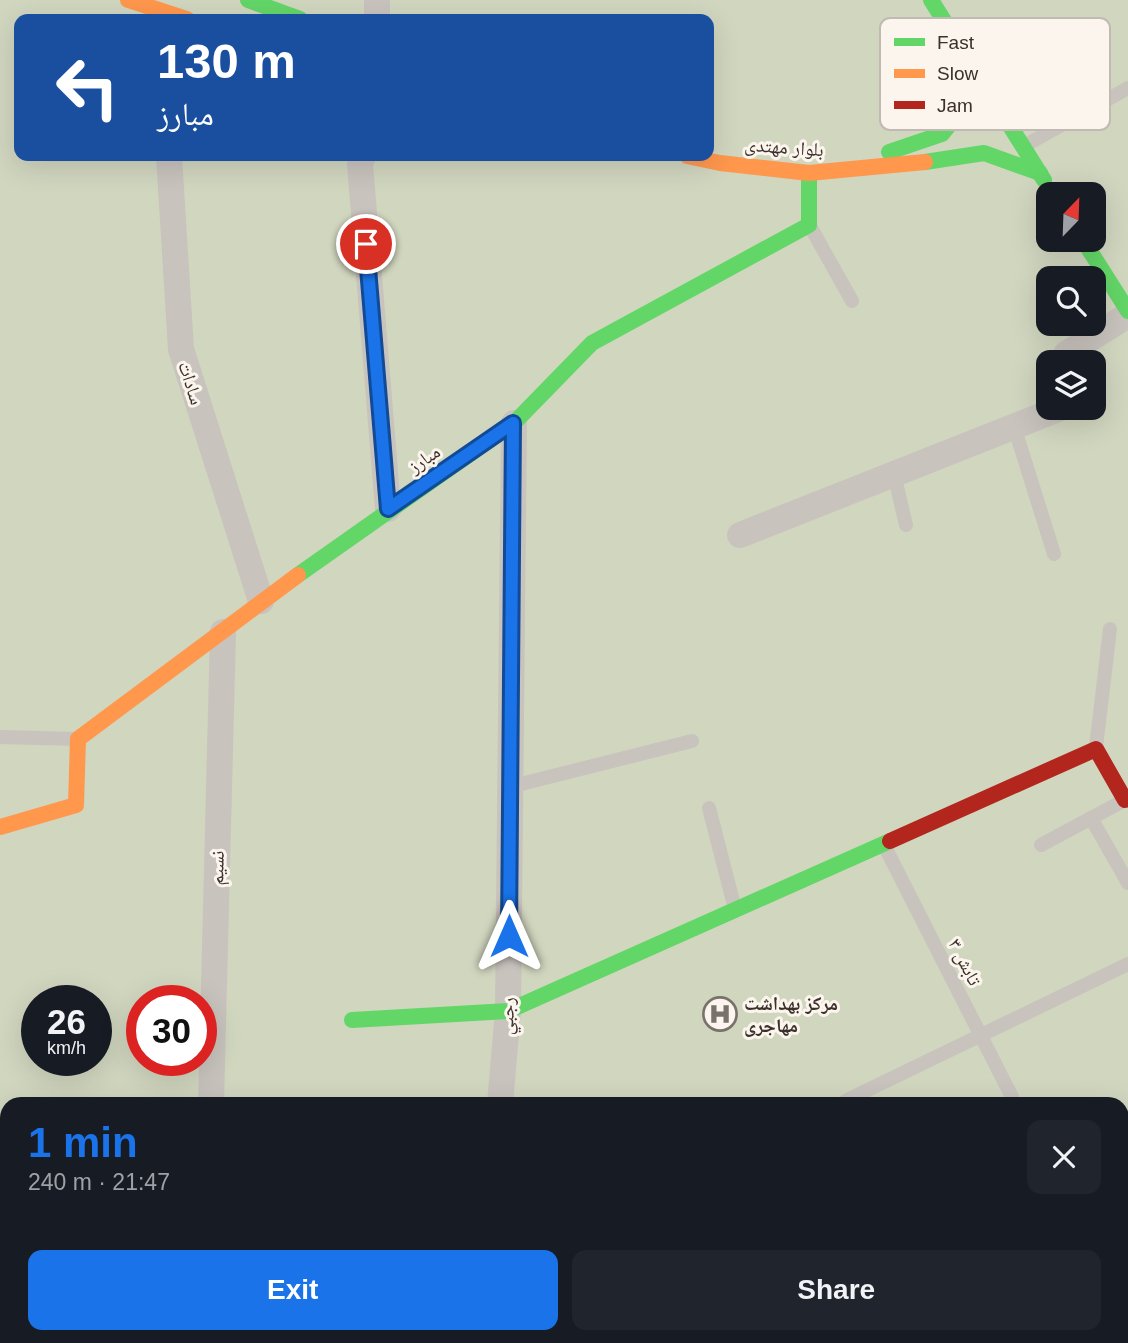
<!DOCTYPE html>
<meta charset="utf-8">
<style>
body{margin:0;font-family:Helvetica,"Noto Naskh Arabic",sans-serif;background:#20242c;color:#f1f3f6;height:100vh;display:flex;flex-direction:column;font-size:26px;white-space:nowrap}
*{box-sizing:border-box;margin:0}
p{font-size:23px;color:#9ea1a6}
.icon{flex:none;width:38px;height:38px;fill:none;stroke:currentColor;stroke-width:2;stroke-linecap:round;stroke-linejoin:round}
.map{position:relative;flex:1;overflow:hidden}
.drawer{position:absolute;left:0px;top:1097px;width:1129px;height:247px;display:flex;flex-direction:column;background:#171b24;border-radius:21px 21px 0 0;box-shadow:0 7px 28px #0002}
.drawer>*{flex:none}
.top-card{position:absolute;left:14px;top:14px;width:700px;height:147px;border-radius:14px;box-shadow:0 7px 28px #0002;background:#1a4fa0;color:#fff;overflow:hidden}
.needle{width:46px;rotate:23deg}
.tools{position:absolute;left:1036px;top:182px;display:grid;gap:14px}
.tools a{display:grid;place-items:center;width:70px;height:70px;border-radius:14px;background:#171b24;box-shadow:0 7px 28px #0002;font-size:35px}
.speed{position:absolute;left:21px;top:985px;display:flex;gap:14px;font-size:35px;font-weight:700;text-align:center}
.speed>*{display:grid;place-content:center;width:91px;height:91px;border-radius:50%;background:#171b24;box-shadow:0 7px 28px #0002;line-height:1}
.speed small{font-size:18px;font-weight:400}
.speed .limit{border:10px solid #d22;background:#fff;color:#111}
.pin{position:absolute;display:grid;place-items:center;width:60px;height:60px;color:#fff;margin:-30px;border:4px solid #fff;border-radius:50%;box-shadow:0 2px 7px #0007}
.me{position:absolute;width:77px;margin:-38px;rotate:0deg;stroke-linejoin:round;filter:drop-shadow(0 0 5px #0008)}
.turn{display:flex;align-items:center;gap:24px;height:147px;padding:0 28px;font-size:32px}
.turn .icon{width:91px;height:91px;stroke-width:2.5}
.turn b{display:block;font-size:49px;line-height:60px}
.round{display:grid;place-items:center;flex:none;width:74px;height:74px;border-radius:14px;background:#20242c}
.headline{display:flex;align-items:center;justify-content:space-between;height:119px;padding:0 28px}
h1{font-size:42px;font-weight:700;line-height:52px;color:#1a73e8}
.button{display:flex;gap:14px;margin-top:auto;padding:14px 28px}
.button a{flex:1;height:80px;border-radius:14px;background:#1a73e8;color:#fff;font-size:28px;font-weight:700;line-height:80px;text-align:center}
.button a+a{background:#20242c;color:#f1f3f6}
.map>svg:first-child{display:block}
.green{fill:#d1d6bf;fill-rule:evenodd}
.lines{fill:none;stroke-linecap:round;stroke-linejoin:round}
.lane{stroke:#c9c3be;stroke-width:14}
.street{stroke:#c9c3be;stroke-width:26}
.fast{stroke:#63d668;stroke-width:16}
.slow{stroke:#ff974d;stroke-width:16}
.jam{stroke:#b3261e;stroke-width:16}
.route-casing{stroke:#114b97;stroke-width:18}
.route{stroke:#1a73e8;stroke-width:12}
.labels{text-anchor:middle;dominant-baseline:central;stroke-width:6;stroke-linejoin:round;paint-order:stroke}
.street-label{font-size:19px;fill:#3b302b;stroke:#fbf5ee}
.poi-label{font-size:19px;font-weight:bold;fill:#3b302b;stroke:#fbf5ee;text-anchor:start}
.key{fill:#fbf5ee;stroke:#c1bab4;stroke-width:2}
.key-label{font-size:19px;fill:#3b302b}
</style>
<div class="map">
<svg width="1128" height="1343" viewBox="0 0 1128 1343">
<rect width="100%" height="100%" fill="#f0ebe5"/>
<path class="green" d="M0,0H1128V1343H0ZM19,19H709V156H19ZM1048,194H1094V240H1048ZM1048,278H1094V324H1048ZM1048,362H1094V408H1048ZM37,1001H96V1060H37ZM142,1001H201V1060H142ZM7,1104H1122V1337H7Z"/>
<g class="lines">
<g class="lane">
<path d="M1024,146L1128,88"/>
<path d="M810,226L852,301"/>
<path d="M1014,426L1054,554"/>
<path d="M894,474L906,525"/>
<path d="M0,737L77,739"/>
<path d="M1096,747L1110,629"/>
<path d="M509,787L692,741"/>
<path d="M709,808L735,909"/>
<path d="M1091,818L1128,883"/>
<path d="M884,845L1012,1097"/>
<path d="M1041,845L1123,801"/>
<path d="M845,1101L1128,964"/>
<path d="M1122,1127L1128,1140"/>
<path d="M1122,1207L1128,1204"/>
</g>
<g class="street">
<path d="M377,0V19"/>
<path d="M169,156L181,349L261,601"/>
<path d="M363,156L360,164L388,509"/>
<path d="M1069,362L1066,354L1128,315"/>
<path d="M740,535L1061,408"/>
<path d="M211,1104L223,632"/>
<path d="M500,1104L508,1011L514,423"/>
<path d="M1070,1337L1073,1343"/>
<path d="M477,1343V1337"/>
</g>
<g class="fast">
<path d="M248,0L300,19"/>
<path d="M931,0L1044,180"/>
<path d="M889,152L942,134L962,109L980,76"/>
<path d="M925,162L984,153L1040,173"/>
<path d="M1083,240L1128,311"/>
<path d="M298,575L514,423L592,343L809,225V173"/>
<path d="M352,1020L508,1011L890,841"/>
</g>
<g class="slow">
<path d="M128,0L187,19"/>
<path d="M687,156L720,163L809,173L925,162"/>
<path d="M0,827L76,805L78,739L298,575"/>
</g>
<path class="jam" d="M890,841L1096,749L1125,800L1128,799"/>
</g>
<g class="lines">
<g class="route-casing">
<path id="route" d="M366,244L388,509L513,423L509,936"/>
</g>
<use href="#route" class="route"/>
</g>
<defs>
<g id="hospital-ring" transform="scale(1.75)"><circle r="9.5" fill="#fbf5ee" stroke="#7a716c" stroke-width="1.5"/><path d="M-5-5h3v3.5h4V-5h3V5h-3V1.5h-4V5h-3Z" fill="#7a716c"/></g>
</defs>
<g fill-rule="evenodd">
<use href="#hospital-ring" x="720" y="1014"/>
</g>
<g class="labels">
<g class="street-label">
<text transform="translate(784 147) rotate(4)">بلوار مهتدی</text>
<text transform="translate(191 383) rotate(72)">سادات</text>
<text transform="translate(424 459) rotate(-35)">مبارز</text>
<text transform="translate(217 868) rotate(-89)">نسيم</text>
<text transform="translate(965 962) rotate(63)">تابش ۳</text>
<text transform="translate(507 1016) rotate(-87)">رجبي</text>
</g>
<g class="poi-label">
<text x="744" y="1003">مرکز بهداشت<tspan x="744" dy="22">مهاجری</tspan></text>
</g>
</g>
<rect x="880" y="18" width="230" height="112" rx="10" class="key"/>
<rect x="894" y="38" width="31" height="8" fill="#63d668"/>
<rect x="894" y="69" width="31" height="9" fill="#ff974d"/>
<rect x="894" y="101" width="31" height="8" fill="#b3261e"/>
<g class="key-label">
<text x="937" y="49">Fast</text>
<text x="937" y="80">Slow</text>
<text x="937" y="112">Jam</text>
</g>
</svg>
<div class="tools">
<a><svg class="needle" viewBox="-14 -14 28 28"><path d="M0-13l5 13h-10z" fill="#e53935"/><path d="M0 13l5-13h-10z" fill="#9ea1a6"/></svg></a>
<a><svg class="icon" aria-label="search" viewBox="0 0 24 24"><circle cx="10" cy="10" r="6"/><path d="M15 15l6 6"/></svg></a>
<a><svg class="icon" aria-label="layers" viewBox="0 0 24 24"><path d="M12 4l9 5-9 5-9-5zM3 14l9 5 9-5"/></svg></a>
</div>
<div class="speed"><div>26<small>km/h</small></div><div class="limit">30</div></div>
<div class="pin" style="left:366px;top:244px;background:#d93025"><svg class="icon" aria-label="arrive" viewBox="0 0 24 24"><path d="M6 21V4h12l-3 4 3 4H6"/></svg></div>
<svg class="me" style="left:509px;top:936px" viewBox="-20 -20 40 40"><path d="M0-17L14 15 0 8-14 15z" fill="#1a73e8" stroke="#fff" stroke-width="4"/></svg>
<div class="top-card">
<div class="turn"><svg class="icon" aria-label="left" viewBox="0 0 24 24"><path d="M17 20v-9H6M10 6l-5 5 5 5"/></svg><div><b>130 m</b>مبارز</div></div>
</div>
<section class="drawer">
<div class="headline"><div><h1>1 min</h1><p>240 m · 21:47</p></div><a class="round"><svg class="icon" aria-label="close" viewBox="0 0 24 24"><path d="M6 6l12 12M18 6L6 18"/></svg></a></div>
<div class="button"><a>Exit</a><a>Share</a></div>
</section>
</div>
